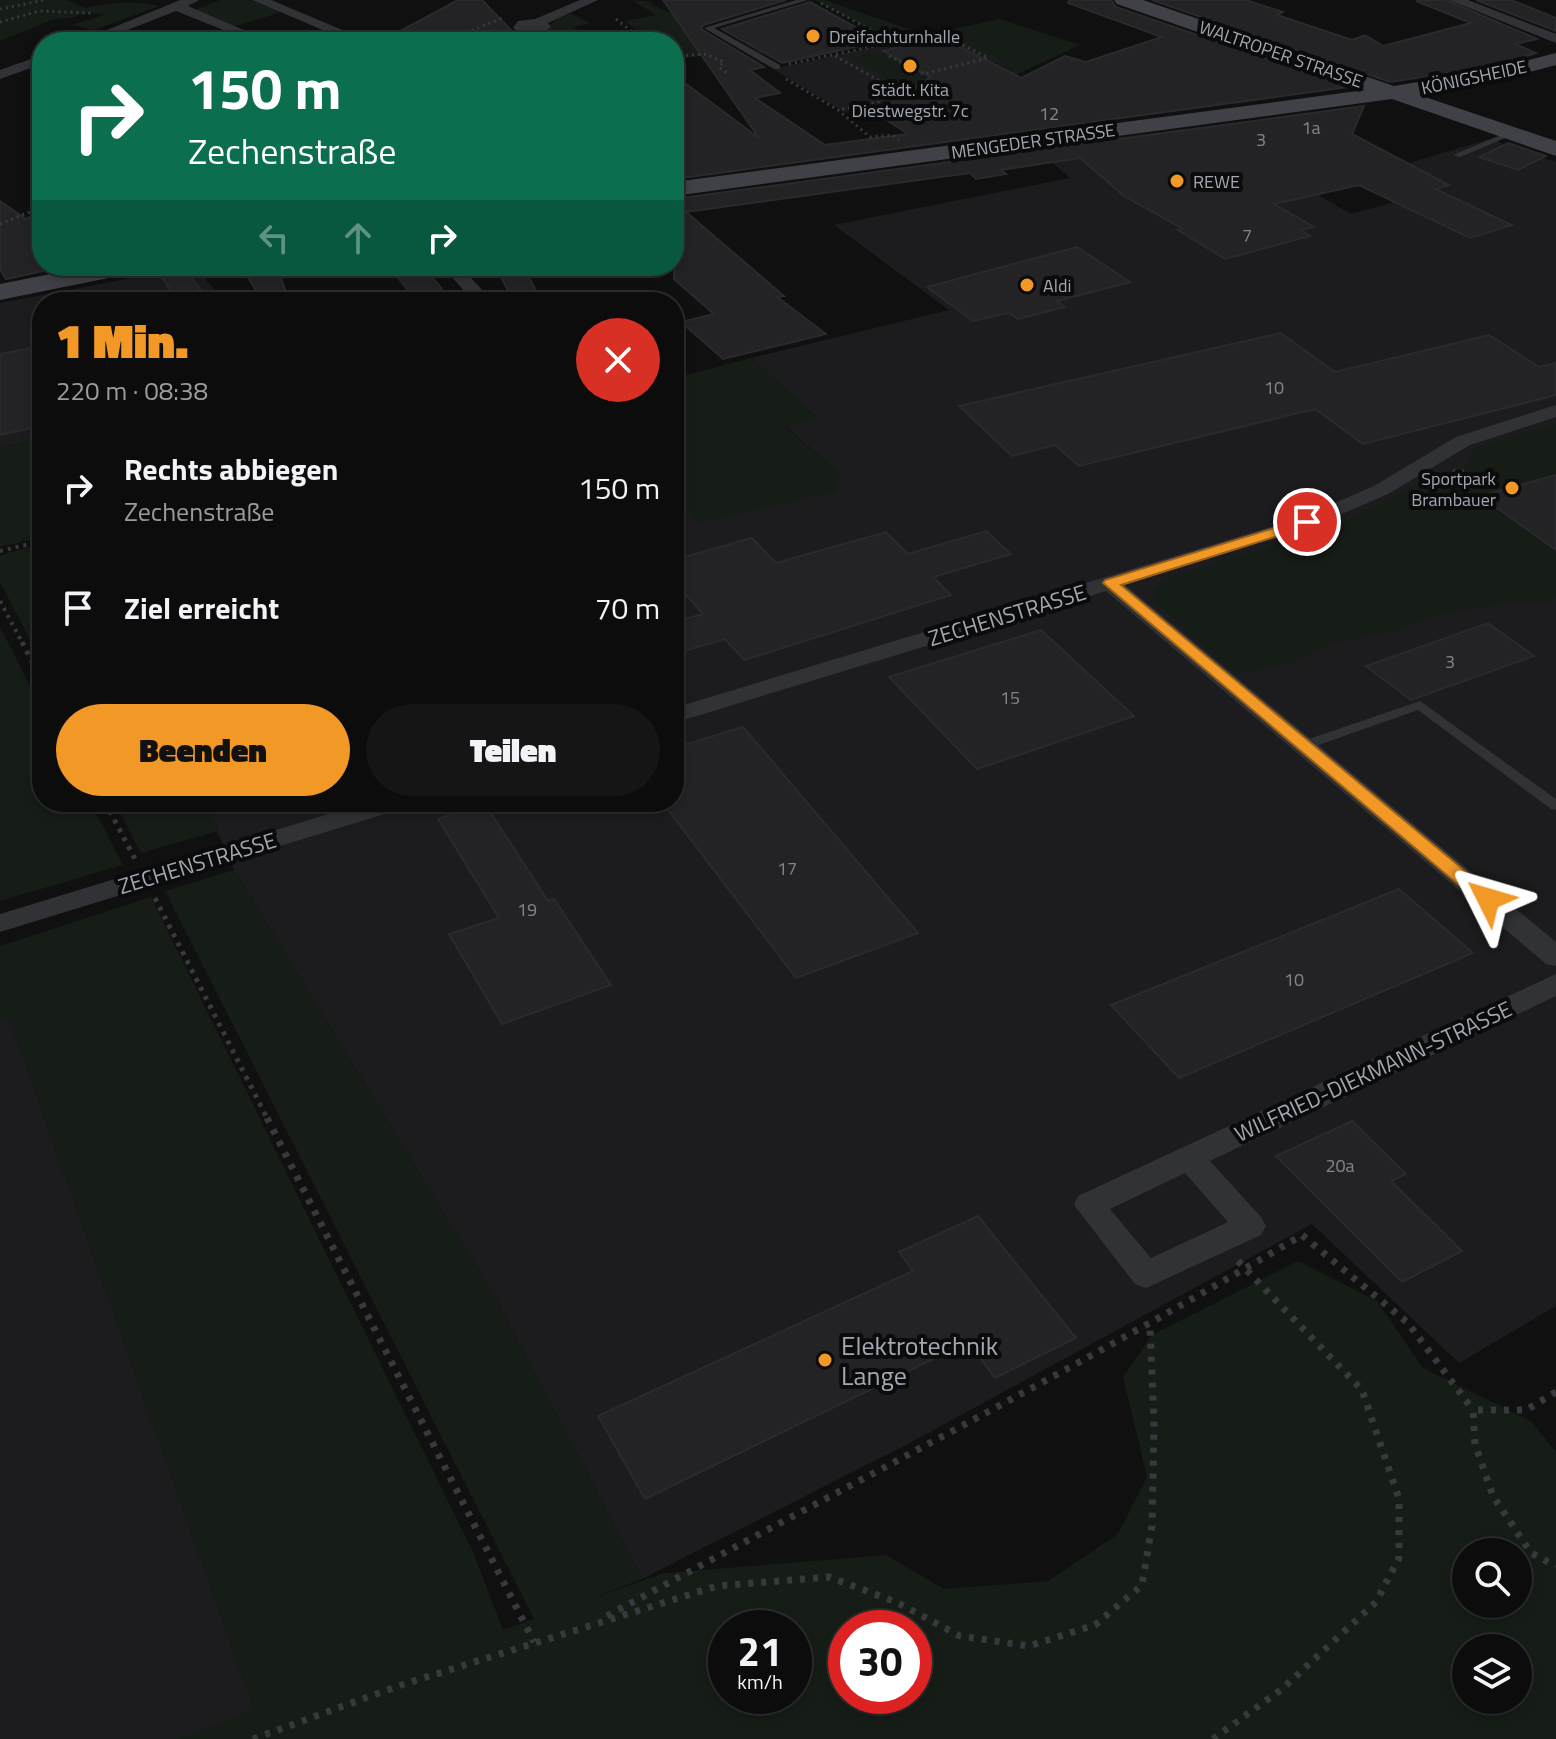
<!DOCTYPE html>
<html lang="de">
<meta charset="utf-8">
<style>
body{margin:0;font-family:"Titillium Web",sans-serif;background:#151516;color:#f1f3f6;height:100vh;display:flex;flex-direction:column;font-size:30px;white-space:nowrap}
*{box-sizing:border-box;margin:0}
p{font-size:26px;color:#9a9b9d}
.icon{flex:none;width:44px;height:44px;fill:none;stroke:currentColor;stroke-width:2;stroke-linecap:round;stroke-linejoin:round}
.map{position:relative;flex:1;overflow:hidden}
.panel{position:absolute;left:32px;top:292px;width:652px;height:520px;display:flex;flex-direction:column;background:#0c0c0d;border-radius:32px;box-shadow:0 4px 12px #0003,0 0 0 2px #2c2c2e}
.panel>*{flex:none}
.top-card{position:absolute;left:32px;top:32px;width:652px;height:244px;border-radius:32px;box-shadow:0 4px 12px #0003,0 0 0 2px #2c2c2e;background:#0b6e4f;color:#fff;overflow:hidden}
.buttons{position:absolute;left:1452px;top:1538px;display:grid;gap:16px}
.buttons a{display:grid;place-items:center;width:80px;height:80px;border-radius:50%;background:#0c0c0d;box-shadow:0 4px 12px #0003,0 0 0 2px #2c2c2e;font-size:40px}
.speed{position:absolute;left:708px;top:1610px;display:flex;gap:16px;font-size:40px;font-weight:700;text-align:center}
.speed>*{display:grid;place-content:center;width:104px;height:104px;border-radius:50%;background:#0c0c0d;box-shadow:0 4px 12px #0003,0 0 0 2px #2c2c2e;line-height:1}
.speed small{font-size:20px;font-weight:400}
.speed .limit{border:12px solid #d22;background:#fff;color:#111}
.pin{position:absolute;display:grid;place-items:center;width:68px;height:68px;color:#fff;margin:-34px;border:4px solid #fff;border-radius:50%;box-shadow:0 2px 8px #0007}
.me{position:absolute;width:88px;margin:-44px;rotate:310deg;stroke-linejoin:round;filter:drop-shadow(0 0 6px #0008)}
.turn{display:flex;align-items:center;gap:28px;height:168px;padding:0 24px;font-size:36px}
.turn .icon{width:104px;height:104px;stroke-width:2.5}
.turn b{display:block;font-size:56px;line-height:68px}
.lanes{display:flex;align-items:center;height:76px;padding:0 24px;background:#0003;justify-content:center;gap:40px;direction:ltr}
.lanes .off{opacity:.35}
.round{display:grid;place-items:center;flex:none;width:84px;height:84px;border-radius:42px;background:#151516}
.overview{display:flex;align-items:center;justify-content:space-between;height:136px;padding:0 24px}
h1{font-size:48px;font-weight:800;line-height:60px;color:#f19827}
.cta{display:flex;gap:16px;margin-top:auto;padding:16px 24px}
.cta a{flex:1;height:92px;border-radius:48px;background:#f19827;color:#111;font-size:32px;font-weight:800;line-height:92px;text-align:center}
.cta a+a{background:#151516;color:#f1f3f6}
ul{padding:0;list-style:none}
li{display:flex;align-items:center;gap:24px;height:120px;padding:0 24px}
li div{flex:1}
li b{display:block;font-size:30px}
li em{font-style:normal}
.map>svg:first-child{display:block}
.built{fill:#1c1c1e}
.green{fill:#161c16;fill-rule:evenodd}
.building{fill:#232325;stroke:#2a2a2d;stroke-width:2}
.lines{fill:none;stroke-linecap:round;stroke-linejoin:round}
.path-far3{stroke:#37393d;stroke-width:3;stroke-dasharray:2 4;stroke-linecap:butt}
.path-far2{stroke:#37393d;stroke-width:4;stroke-dasharray:3 5;stroke-linecap:butt}
.path-far1{stroke:#37393d;stroke-width:5;stroke-dasharray:4 6;stroke-linecap:butt}
.path{stroke:#37393d;stroke-width:7;stroke-dasharray:5 8;stroke-linecap:butt}
.lane{fill:#313236;fill-rule:evenodd}
.street{fill:#313236;fill-rule:evenodd}
.secondary{fill:#3f4146;fill-rule:evenodd}
.route{fill:#f19827;stroke:#9d6319;stroke-width:2}
.poi-dot{fill:#f19827;stroke:#0b0b0c;stroke-width:3}
.labels{text-anchor:middle;dominant-baseline:central;stroke-width:8;stroke-linejoin:round;paint-order:stroke}
.far-poi-label{font-size:18px;fill:#a1a8b2;stroke:#0b0b0c;text-anchor:start}
.far-street-label{font-size:18px;fill:#a1a8b2;stroke:#0b0b0c}
.number-label{font-size:18px;fill:#81868e}
.street-label{font-size:22px;fill:#a1a8b2;stroke:#0b0b0c}
.near-poi-label{font-size:26px;fill:#a1a8b2;stroke:#0b0b0c;text-anchor:start}
</style>
<div class="map">
<svg width="1556" height="1739" viewBox="0 0 1556 1739">
<rect width="100%" height="100%" fill="#101011"/>
<g class="built">
<path d="M999,19L1080,45L1013,76L844,112L773,69Z"/>
<path d="M1200,127L1351,214L1436,191L1395,167L1490,139L1556,162V1306L1459,1363L1312,1224L906,1445L642,1579L493,1294L234,870L204,802H674V504L679,509L840,474L785,426L815,416L751,358L949,310L834,225L1070,178L1036,148Z"/>
<path d="M194,266L225,302H42V439L0,447V303Z"/>
<path d="M9,1017L257,1717L207,1739H0V1020Z"/>
</g>
<g class="green">
<path d="M0,0H67L85,8C108,2 136,0 159,6L94,30L72,25L103,15C83,8 75,22 57,18L0,41V10L3,9L0,8Z"/>
<path d="M220,0H251L282,12L233,27L192,11Z"/>
<path d="M632,0L653,2L650,4L675,15L679,23L775,0L679,27L735,62L706,55L687,58L674,52V42H651L625,21L656,15Z"/>
<path d="M815,0H824L917,32L888,39Z"/>
<path d="M571,14L590,23L574,27L593,42H550L539,34L559,17Z"/>
<path d="M999,19L1080,45L1013,76L1015,72H1000L989,65L998,62L1011,65L943,32Z"/>
<path d="M879,52L921,76L989,60L984,68L931,92L910,90L850,58Z"/>
<path d="M751,358L816,417L785,427L840,474L837,491L697,523L687,507L679,509L674,504V378Z"/>
<path d="M1556,424V597L1550,603L1517,601L1442,614L1387,633L1334,642L1294,662L1236,674L1155,601L1153,591L1166,579L1341,524L1439,472L1459,475L1477,447Z"/>
<path d="M42,439V537L0,547V447Z"/>
<path d="M42,544V663L0,582V555Z"/>
<path d="M0,627L42,709V802H90L123,865L0,901Z"/>
<path d="M114,802H204L219,831L141,853Z"/>
<path d="M234,870L493,1294L642,1579L595,1597L665,1573L886,1555L944,1589L1048,1581L1118,1534L1147,1477L1123,1377L1152,1335L1298,1261L1377,1301L1423,1368L1531,1421L1556,1452V1739H180L254,1709L9,1017L0,1020V946L151,897L473,1552L503,1630L534,1619L165,891ZM1466,1552H1518V1604H1466ZM726,1628H794V1696H726ZM846,1628H914V1696H846ZM1466,1648H1518V1700H1466Z"/>
</g>
<g class="building">
<path d="M458,0H482L511,30L477,35L485,42H380Z"/>
<path d="M663,0H786L703,25L701,29L764,67L750,70L780,93L755,98L825,145L908,134L876,113L931,77L883,51L942,38L1021,78L1065,56L1086,62L1162,37L1068,3L1069,0H1111L1116,7L1348,87L674,179V75L759,138Z"/>
<path d="M1152,0H1246L1283,12L1277,15L1352,40L1365,35L1383,46L1471,23L1416,1L1446,0L1537,39L1515,44L1536,53L1493,66L1390,82Z"/>
<path d="M1476,0H1511L1556,18V31Z"/>
<path d="M810,2L881,41L782,63L722,29Z"/>
<path d="M1364,106L1352,134L1449,185L1435,189L1512,225L1470,238L1359,185L1274,204L1314,227L1300,230L1310,236L1225,259L1178,230L1183,229L1124,196L1080,158L1001,170L1006,174L976,179L970,173L686,212L784,296L777,297L826,334L723,359L681,322L714,314L674,279V199Z"/>
<path d="M1508,143L1546,156L1518,170L1479,157Z"/>
<path d="M0,201L26,219L42,212V266L52,269L6,279L0,269Z"/>
<path d="M1077,247L1130,282L1057,301L1065,307L1018,319L1009,313L973,321L927,287Z"/>
<path d="M241,266H276L290,302H263Z"/>
<path d="M495,266H523L542,302H514Z"/>
<path d="M426,269L452,302H417L396,275Z"/>
<path d="M186,270L209,302H178L160,274Z"/>
<path d="M1281,333L1335,372L1489,335L1539,367L1556,363V395L1363,444L1315,409L1079,466L1055,445L1012,456L959,406Z"/>
<path d="M42,346V426L0,435V354Z"/>
<path d="M1556,475V550L1480,496Z"/>
<path d="M986,531L1011,554L933,577L951,595L744,660L725,639L674,654V622L703,614L674,581V560L752,538L776,563L886,532L908,554Z"/>
<path d="M1488,623L1534,656L1411,700L1366,666Z"/>
<path d="M1041,630L1134,716L977,769L889,677Z"/>
<path d="M743,727L918,933L796,978L662,802H674V748Z"/>
<path d="M485,804L548,901L554,899L611,985L502,1024L449,934L499,918L438,819Z"/>
<path d="M1399,889L1473,953L1179,1078L1111,1005Z"/>
<path d="M1352,1121L1406,1174L1391,1181L1462,1251L1402,1282L1276,1156Z"/>
<path d="M978,1216L1076,1338L995,1378L968,1342L645,1499L598,1416L913,1271L899,1252Z"/>
</g>
<g class="lines">
<g class="path-far3">
<path d="M0,9L45,0"/>
<path d="M616,19L645,42"/>
<path d="M0,22L40,11L91,13"/>
<path d="M444,42L502,18"/>
<path d="M893,42L903,40L911,44"/>
<path d="M674,56L706,54L724,62L719,67L729,75"/>
<path d="M835,56L896,90L878,102L838,110"/>
<path d="M889,56L924,74L988,58L947,37L909,43"/>
<path d="M789,64L893,42L819,2"/>
<path d="M786,79L838,110L870,137L893,135L899,140"/>
<path d="M0,224L42,207"/>
</g>
<g class="path-far2">
<path d="M1453,471L1468,472"/>
<path d="M0,551L42,541"/>
<path d="M0,601L23,644"/>
</g>
<g class="path-far1">
<path d="M22,642L42,681"/>
<path d="M105,802L136,861"/>
<path d="M155,898L268,1120"/>
</g>
<g class="path">
<path d="M267,1118L534,1642"/>
<path d="M1556,1392L1526,1410H1473L1475,1444L1493,1496L1531,1553L1556,1566"/>
<path d="M607,1616C839,1490 1075,1370 1302,1235L1408,1323L1473,1410"/>
<path d="M253,1739L401,1685L717,1586L829,1577L896,1602L960,1636L1029,1646L1095,1625L1142,1585L1152,1526L1154,1424L1150,1325"/>
<path d="M1213,1739L1282,1689L1376,1602L1399,1558V1499L1362,1390L1236,1259"/>
</g>
<g class="lane">
<path d="M796,0H808L714,28L780,65V69H774L704,28Z"/>
<path d="M1508,132L1515,134L1460,157L1453,155Z"/>
<path d="M1420,701L1556,799V810L1551,809L1418,710L1310,748L1305,749L1298,745L1300,742Z"/>
</g>
<g class="street">
<path d="M180,0H199L188,6L272,42H253L176,11L97,42H78Z"/>
<path d="M252,0H271L352,34L334,42H313L332,34Z"/>
<path d="M580,0H598L548,23L551,27C540,36 524,37 513,28L518,21L535,19Z"/>
<path d="M1449,0H1468L1556,34V43Z"/>
<path d="M42,55V64L0,79V70Z"/>
<path d="M442,266H460L493,302H474Z"/>
<path d="M1556,405V417L1470,445L1388,494L1314,526L1125,585L1556,942V966L1546,964L1106,591L674,723V708L1300,518L1374,486L1456,437Z"/>
<path d="M368,802H408L404,808L0,932V914Z"/>
<path d="M1556,974V996L1210,1161L1261,1217L1266,1226L1261,1235L1146,1288L1135,1284L1074,1205L1078,1196ZM1185,1173L1228,1222L1151,1258L1110,1209Z"/>
</g>
<g class="secondary">
<path d="M1114,0H1143L1394,86L1494,69L1556,53V65L1495,81L1419,95L1556,141V156L1392,99L674,196V182L1365,90L1117,4Z"/>
<path d="M91,266H141L137,271L128,274L0,300V284Z"/>
</g>
</g>
<path class="route" d="M1307,518L1315,522L1313,525L1121,585L1494,895L1497,899L1494,904H1481L1103,583L1105,580Z"/>
<g class="poi-dot">
<circle cx="813" cy="36" r="8"/>
<circle cx="910" cy="66" r="8"/>
<circle cx="1177" cy="181" r="8"/>
<circle cx="1027" cy="285" r="8"/>
<circle cx="1512" cy="488" r="8"/>
<circle cx="825" cy="1360" r="8"/>
</g>
<g class="labels">
<g class="far-poi-label">
<text x="829" y="36">Dreifachturnhalle</text>
<text x="910" y="89" text-anchor="middle">Städt. Kita<tspan x="910" dy="21">Diestwegstr. 7c</tspan></text>
<text x="1193" y="181">REWE</text>
<text x="1043" y="285">Aldi</text>
<text x="1496" y="478" text-anchor="end">Sportpark<tspan x="1496" dy="21">Brambauer</tspan></text>
</g>
<g class="far-street-label">
<text transform="translate(1281 54) rotate(19)">WALTROPER STRASSE</text>
<text transform="translate(1474 77) rotate(-12)">KÖNIGSHEIDE</text>
<text transform="translate(1033 141) rotate(-8)">MENGEDER STRASSE</text>
</g>
<g class="number-label">
<text x="1049" y="113">12</text>
<text x="1311" y="127">1a</text>
<text x="1261" y="139">3</text>
<text x="1247" y="235">7</text>
<text x="1274" y="387">10</text>
<text x="1450" y="661">3</text>
<text x="1010" y="697">15</text>
<text x="787" y="868">17</text>
<text x="527" y="909">19</text>
<text x="1294" y="979">10</text>
<text x="1340" y="1165">20a</text>
</g>
<g class="street-label">
<text transform="translate(1007 615) rotate(-17)">ZECHENSTRASSE</text>
<text transform="translate(197 863) rotate(-17)">ZECHENSTRASSE</text>
<text transform="translate(1373 1071) rotate(-25)">WILFRIED-DIEKMANN-STRASSE</text>
</g>
<g class="near-poi-label">
<text x="841" y="1345">Elektrotechnik<tspan x="841" dy="30">Lange</tspan></text>
</g>
</g>
</svg>
<div class="buttons">
<a><svg class="icon" aria-label="search" viewBox="0 0 24 24"><circle cx="10" cy="10" r="6"/><path d="M15 15l6 6"/></svg></a>
<a><svg class="icon" aria-label="layers" viewBox="0 0 24 24"><path d="M12 4l9 5-9 5-9-5zM3 14l9 5 9-5"/></svg></a>
</div>
<div class="speed"><div>21<small>km/h</small></div><div class="limit">30</div></div>
<div class="pin" style="left:1307px;top:522px;background:#d93025"><svg class="icon" aria-label="arrive" viewBox="0 0 24 24"><path d="M6 21V4h12l-3 4 3 4H6"/></svg></div>
<svg class="me" style="left:1488px;top:899px" viewBox="-20 -20 40 40"><path d="M0-17L14 15 0 8-14 15z" fill="#f19827" stroke="#fff" stroke-width="4"/></svg>
<div class="top-card">
<div class="turn"><svg class="icon" aria-label="right" viewBox="0 0 24 24"><path d="M7 20v-9h11M14 6l5 5-5 5"/></svg><div><b>150 m</b>Zechenstraße</div></div>
<div class="lanes"><svg class="icon off" aria-label="left" viewBox="0 0 24 24"><path d="M17 20v-9H6M10 6l-5 5 5 5"/></svg><svg class="icon off" aria-label="ahead" viewBox="0 0 24 24"><path d="M12 20V5M6 11l6-6 6 6"/></svg><svg class="icon" aria-label="right" viewBox="0 0 24 24"><path d="M7 20v-9h11M14 6l5 5-5 5"/></svg></div>
</div>
<section class="panel">
<div class="overview"><div><h1>1 Min.</h1><p>220 m · 08:38</p></div><a class="round" style="background:#d93025;color:#fff"><svg class="icon" aria-label="close" viewBox="0 0 24 24"><path d="M6 6l12 12M18 6L6 18"/></svg></a></div>
<ul>
<li><svg class="icon" aria-label="right" viewBox="0 0 24 24"><path d="M7 20v-9h11M14 6l5 5-5 5"/></svg><div><b>Rechts abbiegen</b><p>Zechenstraße</p></div><em>150 m</em></li>
<li><svg class="icon" aria-label="arrive" viewBox="0 0 24 24"><path d="M6 21V4h12l-3 4 3 4H6"/></svg><div><b>Ziel erreicht</b></div><em>70 m</em></li>
</ul>
<div class="cta"><a>Beenden</a><a>Teilen</a></div>
</section>
</div>
